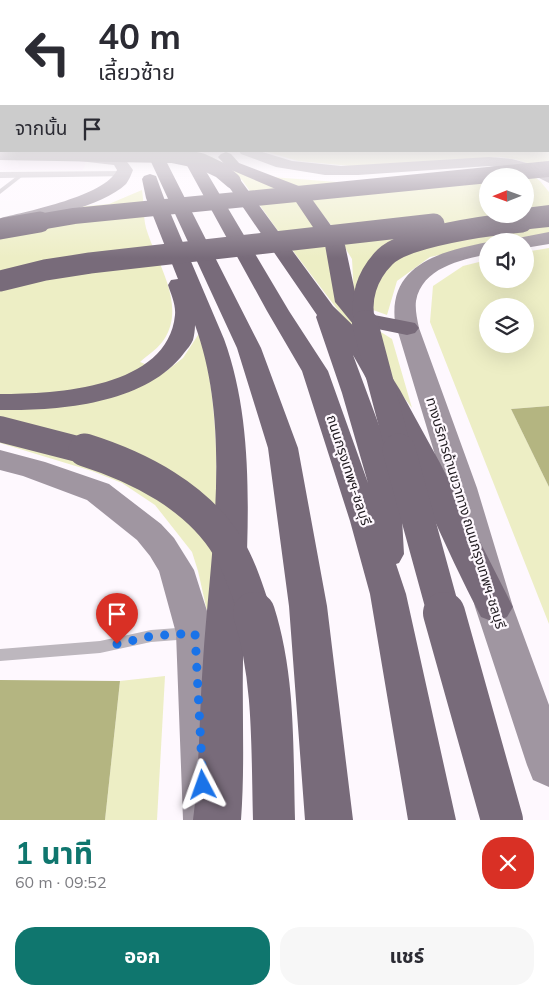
<!DOCTYPE html>
<html lang="th">
<meta charset="utf-8">
<style>
body{margin:0;font-family:Mulish,"Noto Sans Thai",sans-serif;background:#f7f7f7;color:#2b2b33;height:100vh;display:flex;flex-direction:column;font-size:19px;white-space:nowrap}
*{box-sizing:border-box;margin:0}
p{font-size:16px;color:#7c7c81}
.icon{flex:none;width:28px;height:28px;fill:none;stroke:currentColor;stroke-width:2;stroke-linecap:round;stroke-linejoin:round}
.map{position:relative;height:820px;overflow:hidden}
.sheet{display:flex;flex-direction:column;background:#fff;flex:1}
.sheet>*{flex:none}
.guide{position:absolute;left:0px;top:0px;width:550px;height:152px;box-shadow:0 5px 20px #0002;background:#fff;color:#2b2b33;overflow:hidden}
.needle{width:32px;rotate:269deg}
.tools{position:absolute;left:479px;top:168px;display:grid;gap:10px}
.tools a{display:grid;place-items:center;width:55px;height:55px;border-radius:50%;background:#fff;box-shadow:0 5px 20px #0002;font-size:25px}
.pin{position:absolute;display:grid;place-items:center;width:42px;height:42px;color:#fff;margin:-51px -21px;border-radius:50% 50% 50% 0;rotate:-45deg;box-shadow:0 0 5px #0007}
.pin .icon{rotate:45deg}
.me{position:absolute;width:55px;margin:-28px;rotate:356deg;stroke-linejoin:round;filter:drop-shadow(0 0 4px #0008)}
.turn{display:flex;align-items:center;gap:18px;height:105px;padding:0 15px;font-size:22px}
.turn .icon{width:65px;height:65px;stroke-width:2.5}
.turn b{display:block;font-size:35px;line-height:42px}
.then{display:flex;align-items:center;height:48px;padding:0 15px;background:#0003;gap:10px;font-size:19px}
.round{display:grid;place-items:center;flex:none;width:52px;height:52px;border-radius:20px;background:#f7f7f7}
.overview{display:flex;align-items:center;justify-content:space-between;height:85px;padding:0 15px}
h1{font-size:30px;font-weight:700;line-height:38px;color:#0f766e}
.cta{display:flex;gap:10px;margin-top:auto;padding:10px 15px}
.cta a{flex:1;height:58px;border-radius:20px;background:#0f766e;color:#fff;font-size:20px;font-weight:700;line-height:58px;text-align:center}
.cta a+a{background:#f7f7f7;color:#2b2b33}
.map>svg:first-child{display:block}
.built{fill:#fdedff}
.green{fill:#edeec5;fill-rule:evenodd}
.water{fill:#b4b581}
.lines{fill:none;stroke-linecap:round;stroke-linejoin:round}
.service{fill:#bdb7be;fill-rule:evenodd}
.minor{fill:#bdb7be;fill-rule:evenodd}
.secondary{fill:#a096a1;fill-rule:evenodd}
.motorway{fill:#786b7a;fill-rule:evenodd}
.motorway-bridge-far4{stroke:#786b7a;stroke-width:16}
.motorway-bridge-far3{stroke:#786b7a;stroke-width:21}
.motorway-bridge-far2{stroke:#786b7a;stroke-width:26}
.motorway-bridge-far1{stroke:#786b7a;stroke-width:33}
.motorway-bridge{stroke:#786b7a;stroke-width:42}
.route{stroke:#1a73e8;stroke-width:9;stroke-dasharray:0 16.2}
.labels{text-anchor:middle;dominant-baseline:central;stroke-width:4.5;stroke-linejoin:round;paint-order:stroke}
.street-label{font-size:14px;fill:#211c21;stroke:#fef8fe}
</style>
<div class="map">
<svg width="549" height="820" viewBox="0 0 549 820">
<rect width="100%" height="100%" fill="#fef8fe"/>
<path class="built" d="M0,144L1,151H90L83,170H0Z"/>
<g class="green">
<path d="M549,144V171L518,160L501,157L351,166L298,161L264,151H549Z"/>
<path d="M203,151L224,165L275,185L301,205L329,246L341,307L392,339L412,408L278,231L242,180Z"/>
<path d="M529,173L540,181L549,192V234L508,241H488L487,245L430,257L397,281L387,315L373,310L354,296L352,259L331,225L301,187L272,177L350,183ZM488,176H525V214H488Z"/>
<path d="M142,190C144,203 143,215 146,228C156,262 186,303 165,338C159,348 149,354 140,362L165,372L183,358L200,332C225,429 216,521 209,620L198,571L192,552L155,505L122,483L92,471L0,443V226L77,207L109,204Z"/>
<path d="M549,248V406L511,409L549,487V624L430,322L433,286L463,266L487,260L488,279H525V252ZM488,306H525V344H488Z"/>
<path d="M165,676L157,820H105L120,681Z"/>
</g>
<g class="water">
<path d="M549,406V487L511,409Z"/>
<path d="M0,680L120,681L105,820H0Z"/>
</g>
<g class="lines">
<g class="service">
<path d="M21,173L24,175L23,176L0,194V189Z"/>
<path d="M190,627L195,629L197,633L195,637L190,639L151,642L100,653L0,661V649L100,641L151,630Z"/>
</g>
<path class="minor" d="M124,171L128,172L130,174L128,176L0,178V172Z"/>
<g class="secondary">
<path d="M239,151H259L292,161L341,166L489,157L512,159L538,166L549,171V183L527,172L489,166L358,175H325L276,167L241,154Z"/>
<path d="M84,153L108,154L125,159L133,170C131,175 129,180 126,184C102,207 40,219 7,227L1,226V218C28,211 105,196 117,170L114,165L79,161L76,158L79,155Z"/>
<path d="M549,232V244L525,248V241H516L518,238Z"/>
<path d="M488,242V254C460,260 422,268 416,301C415,309 417,319 419,328L477,488L513,607L549,705V787L533,780L527,765L475,607L445,488L395,322C388,264 442,251 488,242Z"/>
<path d="M0,450L45,462L109,484L161,524L174,538L194,570L214,633L231,820H183L176,633L159,571L150,556L137,540L87,500L23,476L0,470Z"/>
</g>
<g class="motorway">
<path d="M146,151H161L261,348L298,448L327,606L353,820H305L289,606L268,448L237,348Z"/>
<path d="M179,151H194L289,311L328,371L368,483L342,393L316,317L317,315L225,181L227,178H239L333,306L370,342L400,390L440,463L513,607L507,617L494,622L481,617C436,531 402,439 353,355L400,482L404,554L399,563L396,564L406,594L456,820H408L370,594L350,521L302,371L267,311Z"/>
<path d="M226,152L231,154L239,163L304,188L345,245L357,301L369,314L415,323L419,328L415,333L407,335L353,324L335,302L325,245L292,196L229,169L218,157L221,154Z"/>
<path d="M150,174L156,176L164,198L224,339C260,437 245,558 243,661C242,714 245,767 241,820H193C200,767 199,714 203,661C210,553 233,430 195,325C195,330 194,336 193,340C191,345 187,349 184,353C146,404 59,411 0,410V394C56,394 168,388 175,315C176,305 171,294 168,285L171,280L178,279L146,198L142,179L144,176Z"/>
<path d="M549,205V215L525,218L519,217L517,214H525V208Z"/>
</g>
<g class="motorway-bridge-far4">
<path d="M0,152L172,155L201,161L220,170L233,181"/>
<path d="M33,223L74,216L549,169"/>
<path d="M510,223L549,219"/>
</g>
<g class="motorway-bridge-far3">
<path d="M0,229L40,222"/>
<path d="M0,281L45,270L90,263L434,224"/>
<path d="M365,324C359,299 367,275 385,257C406,236 491,225 522,222"/>
</g>
<g class="motorway-bridge-far2">
<path d="M365,323L399,452"/>
<path d="M0,429L89,452"/>
</g>
<g class="motorway-bridge-far1">
<path d="M85,450C139,467 198,497 228,547C240,567 248,592 255,614"/>
<path d="M399,450L444,614"/>
</g>
<g class="motorway-bridge">
<path d="M254,613C275,679 272,752 274,820"/>
<path d="M444,613L502,820"/>
</g>
</g>
<linearGradient id="sky" x2="0" y2="1"><stop stop-color="#93b4bf"/><stop offset="0.56" stop-color="#fffcff"/><stop offset="1" stop-color="#fffcff" stop-opacity="0"/></linearGradient>
<rect width="549" height="258" fill="url(#sky)"/>
<g class="lines">
<path class="route" d="M117,644L152,636L195,633L203,785"/>
</g>
<g class="labels">
<g class="street-label">
<text transform="translate(349 470) rotate(72)">ถนนกรุงเทพฯ-ชลบุรี</text>
<text transform="translate(466 513) rotate(73)">ทางบริการด้านขวาทาง ถนนกรุงเทพฯ-ชลบุรี</text>
</g>
</g>
</svg>
<div class="tools">
<a><svg class="needle" viewBox="-14 -14 28 28"><path d="M0-13l5 13h-10z" fill="#e53935"/><path d="M0 13l5-13h-10z" fill="#7c7c81"/></svg></a>
<a><svg class="icon" aria-label="sound" viewBox="0 0 24 24"><path d="M4 9h4l5-4v14l-5-4H4zM17 9q2 3 0 6"/></svg></a>
<a><svg class="icon" aria-label="layers" viewBox="0 0 24 24"><path d="M12 4l9 5-9 5-9-5zM3 14l9 5 9-5"/></svg></a>
</div>
<div class="pin" style="left:117px;top:644px;background:#d93025"><svg class="icon" aria-label="arrive" viewBox="0 0 24 24"><path d="M6 21V4h12l-3 4 3 4H6"/></svg></div>
<svg class="me" style="left:203px;top:785px" viewBox="-20 -20 40 40"><path d="M0-17L14 15 0 8-14 15z" fill="#1a73e8" stroke="#fff" stroke-width="4"/></svg>
<div class="guide">
<div class="turn"><svg class="icon" aria-label="left" viewBox="0 0 24 24"><path d="M17 20v-9H6M10 6l-5 5 5 5"/></svg><div><b>40 m</b>เลี้ยวซ้าย</div></div>
<div class="then">จากนั้น<svg class="icon" aria-label="arrive" viewBox="0 0 24 24"><path d="M6 21V4h12l-3 4 3 4H6"/></svg></div>
</div>
</div>
<section class="sheet">
<div class="overview"><div><h1>1 นาที</h1><p>60 m · 09:52</p></div><a class="round" style="background:#d93025;color:#fff"><svg class="icon" aria-label="close" viewBox="0 0 24 24"><path d="M6 6l12 12M18 6L6 18"/></svg></a></div>
<div class="cta"><a>ออก</a><a>แชร์</a></div>
</section>
